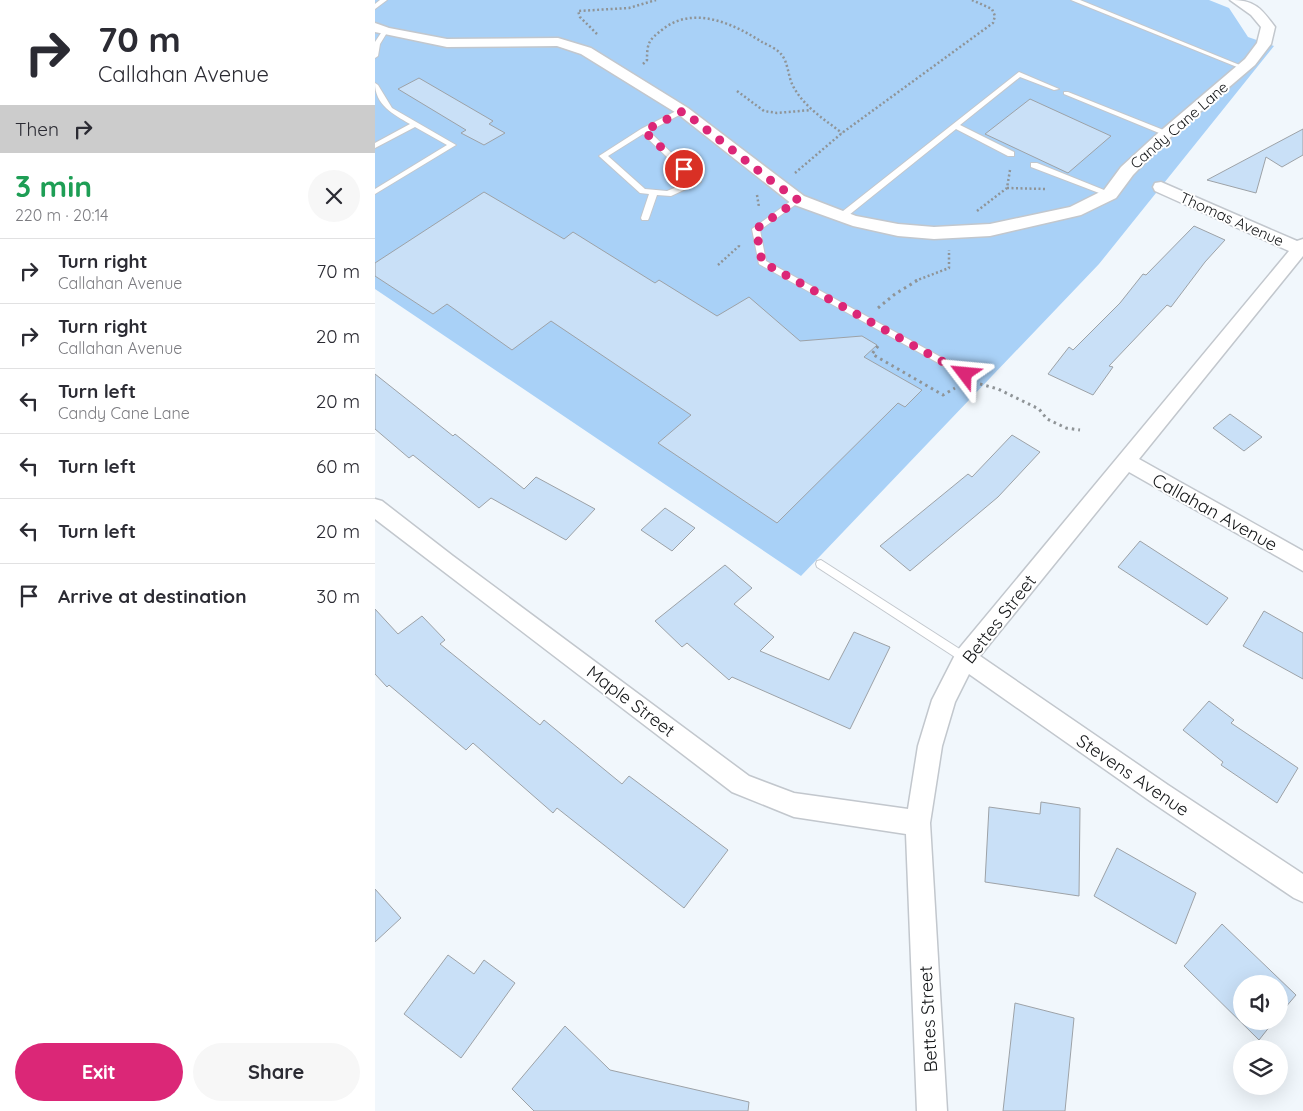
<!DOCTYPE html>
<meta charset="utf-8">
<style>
body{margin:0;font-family:Quicksand,sans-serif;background:#f7f7f7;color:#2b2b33;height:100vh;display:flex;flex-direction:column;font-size:19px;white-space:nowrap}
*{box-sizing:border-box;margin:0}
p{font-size:16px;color:#7c7c81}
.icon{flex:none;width:28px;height:28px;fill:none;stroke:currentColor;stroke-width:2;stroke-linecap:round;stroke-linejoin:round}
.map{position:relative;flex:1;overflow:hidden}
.drawer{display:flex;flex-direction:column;background:#fff;width:375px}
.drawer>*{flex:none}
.top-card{background:#fff;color:#2b2b33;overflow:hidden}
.buttons{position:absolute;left:858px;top:975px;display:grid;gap:10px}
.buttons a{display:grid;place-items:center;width:55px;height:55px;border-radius:50%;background:#fff;box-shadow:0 5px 20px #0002;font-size:25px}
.pin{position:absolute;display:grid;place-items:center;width:42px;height:42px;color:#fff;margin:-21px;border:2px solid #fff;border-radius:50%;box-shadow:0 1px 5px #0007}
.me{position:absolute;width:55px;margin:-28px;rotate:299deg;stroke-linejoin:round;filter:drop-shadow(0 0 4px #0008)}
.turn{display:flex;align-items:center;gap:18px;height:105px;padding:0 15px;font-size:22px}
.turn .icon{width:65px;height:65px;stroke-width:2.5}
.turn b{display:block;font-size:35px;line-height:42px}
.then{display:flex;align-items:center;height:48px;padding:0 15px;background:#0003;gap:10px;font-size:19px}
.round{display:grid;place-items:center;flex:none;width:52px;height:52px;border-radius:26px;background:#f7f7f7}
.summary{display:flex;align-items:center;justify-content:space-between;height:85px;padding:0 15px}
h1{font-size:30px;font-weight:700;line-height:38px;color:#1e9e55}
.action{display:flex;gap:10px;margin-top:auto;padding:10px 15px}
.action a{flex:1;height:58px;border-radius:30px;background:#db2777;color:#fff;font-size:20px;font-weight:700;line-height:58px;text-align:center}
.action a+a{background:#f7f7f7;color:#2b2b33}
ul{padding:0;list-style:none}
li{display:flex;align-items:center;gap:15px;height:65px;padding:0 15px;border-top:1px solid #e1e1e2}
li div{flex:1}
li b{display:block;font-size:19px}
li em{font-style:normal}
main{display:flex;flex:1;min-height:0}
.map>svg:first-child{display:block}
.green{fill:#a9d1f7}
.building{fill:#c9e0f7;stroke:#9da2a7}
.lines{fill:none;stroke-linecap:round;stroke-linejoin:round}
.lane-casing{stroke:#c2c7cd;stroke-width:2}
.street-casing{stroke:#c2c7cd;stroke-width:3}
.path-far1{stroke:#8f9497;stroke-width:2.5;stroke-dasharray:2 2.5;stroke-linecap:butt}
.path{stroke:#8f9497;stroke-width:3;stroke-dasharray:2.5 4;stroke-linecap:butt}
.lane{fill:#fff;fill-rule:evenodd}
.street{fill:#fff;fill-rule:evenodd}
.route{stroke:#db2777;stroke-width:9;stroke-dasharray:0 16.2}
.labels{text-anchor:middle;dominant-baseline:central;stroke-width:4;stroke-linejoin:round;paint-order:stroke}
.far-street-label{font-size:15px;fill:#121416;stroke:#fff}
.street-label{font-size:18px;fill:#121416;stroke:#fff}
</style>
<main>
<section class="drawer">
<div class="top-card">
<div class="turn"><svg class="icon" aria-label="right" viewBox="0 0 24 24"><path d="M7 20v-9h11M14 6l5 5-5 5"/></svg><div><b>70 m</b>Callahan Avenue</div></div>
<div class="then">Then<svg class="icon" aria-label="right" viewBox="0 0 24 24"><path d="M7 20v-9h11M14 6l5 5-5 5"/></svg></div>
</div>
<div class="summary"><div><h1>3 min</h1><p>220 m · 20:14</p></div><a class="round"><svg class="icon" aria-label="close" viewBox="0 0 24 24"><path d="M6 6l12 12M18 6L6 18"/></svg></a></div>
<ul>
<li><svg class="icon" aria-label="right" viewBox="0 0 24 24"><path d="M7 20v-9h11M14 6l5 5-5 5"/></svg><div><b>Turn right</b><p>Callahan Avenue</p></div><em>70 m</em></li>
<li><svg class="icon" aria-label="right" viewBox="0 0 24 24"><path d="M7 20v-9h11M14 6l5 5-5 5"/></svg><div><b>Turn right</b><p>Callahan Avenue</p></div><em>20 m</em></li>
<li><svg class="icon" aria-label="left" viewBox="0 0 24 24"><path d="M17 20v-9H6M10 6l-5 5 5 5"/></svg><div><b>Turn left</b><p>Candy Cane Lane</p></div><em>20 m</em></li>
<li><svg class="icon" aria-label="left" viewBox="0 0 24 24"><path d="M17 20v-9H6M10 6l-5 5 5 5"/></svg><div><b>Turn left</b></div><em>60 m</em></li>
<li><svg class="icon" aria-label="left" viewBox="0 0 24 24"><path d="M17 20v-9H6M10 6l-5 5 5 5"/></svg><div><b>Turn left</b></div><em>20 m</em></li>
<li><svg class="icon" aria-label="arrive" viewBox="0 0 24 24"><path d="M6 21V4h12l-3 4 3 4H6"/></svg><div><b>Arrive at destination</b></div><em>30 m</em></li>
</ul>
<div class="action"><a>Exit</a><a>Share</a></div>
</section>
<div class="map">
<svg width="928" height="1111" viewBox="0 0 928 1111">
<rect width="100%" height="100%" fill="#f1f7fc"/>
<path class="green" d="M0,0H834L854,8L873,37L899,46L724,264L426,576L0,289Z"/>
<g class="building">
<path d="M44,78L118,121L114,124L130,133L109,145L86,133L91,130L23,89Z"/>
<path d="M655,99L736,136L693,173L610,134Z"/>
<path d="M928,129V155L907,167L891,157L881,193L832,180Z"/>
<path d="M109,192L189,239L198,232L280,283L284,280L342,316L374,297L425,341L487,336L502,345L489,357L547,390L530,407L523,403L402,523L283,443L316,415L176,321L137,350L72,304L58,314L0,276V263Z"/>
<path d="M819,226L850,240L830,262L796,307L792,305L734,366L738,367L718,395L673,374L694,347L698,350L745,303L768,274L771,275Z"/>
<path d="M0,374L78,436L80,434L149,489L161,477L220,509L191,540L116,498L104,508L38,455L34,458L0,429Z"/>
<path d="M855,414L887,437L869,451L838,428Z"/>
<path d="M637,435L665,452L623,497L535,571L505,546L593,474L597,477Z"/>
<path d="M290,508L320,528L297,551L266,530Z"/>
<path d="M765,541L853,598L832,625L743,567Z"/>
<path d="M350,565L377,588L359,604L399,637L385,651L454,680L479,632L515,647L475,729L357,677L354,680L312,643L307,647L280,621Z"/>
<path d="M0,609L23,634L47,616L70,640L65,644L165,725L169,720L247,784L254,776L353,850L309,908L182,808L178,813L98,743L91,750L14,685L12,687L0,674Z"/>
<path d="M889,611L928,633V679L868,646Z"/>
<path d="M834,701L859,720L856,723L923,768L902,803L846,765L848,762L808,730Z"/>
<path d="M666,802L705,808L704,896L610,882L614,807L665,814Z"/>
<path d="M742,848L821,893L801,944L719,896Z"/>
<path d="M0,889L26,918L0,942Z"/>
<path d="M847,924L921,995L904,1015V984H866V1021H899L884,1040L809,966Z"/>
<path d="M73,955L99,974L109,960L140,983L86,1058L29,1014Z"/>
<path d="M640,1003L699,1018L690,1111H628Z"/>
<path d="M190,1026L235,1070L374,1102L373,1111H159L137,1089Z"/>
</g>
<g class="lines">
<g class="lane-casing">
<g id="lane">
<path d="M5,0H12L0,9V4Z"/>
<path d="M696,0H705L872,68L867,69Z"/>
<path d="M8,30L13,31L5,44L3,56L0,58V42Z"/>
<path d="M644,72L684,89L679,90L645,77L585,125L639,152V156H633L581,129L469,219H463V215Z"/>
<path d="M0,83L3,85L17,108L81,145L0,194V189L72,145L40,127L0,148V143L35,124C18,114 0,105 0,83Z"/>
<path d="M689,92H693L796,133L789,135L689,94Z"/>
<path d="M305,109L312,111L274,131L326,182L296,196L282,195L274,218L273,220H267L266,218L274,194L265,193L224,156L266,129ZM268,134L317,181L292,191L270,189L233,156Z"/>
<path d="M656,163H662L739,194L735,196H732L656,167Z"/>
<path d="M420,198H423L427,200L385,230L391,261L593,372L594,374L593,376H587L384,264L377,229Z"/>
<path d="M446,560L594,655L595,658L594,661L590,663L586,661L442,567L441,564L442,561Z"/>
</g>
</g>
<g class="street-casing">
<g id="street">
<path d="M855,0C880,0 886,8 900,27L896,44L880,65L792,140L758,175L741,198L706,215L615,236L559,239L523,236L478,226L417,204L303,114L206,54L182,46L72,47L0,32V23L14,28L72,39L183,38L216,48L313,108L429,196L481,216L523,224L559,227L615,224L695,207L729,190L746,167L782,134L870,59L882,43L886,27L876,15Z"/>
<path d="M786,182L922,241L928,239V256L764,459L928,551V571L754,472L605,656L793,785L928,874V902L919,898L775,801L594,674L580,702L567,746L555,823L572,1111H542L531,834L419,817L357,792L0,519V499L7,501L78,556L374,776L419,793L533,809L543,746L557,700L582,651L914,251L780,191L778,187L780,183Z"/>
</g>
</g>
<g class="path-far1">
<path d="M222,34L205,17L203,11L254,8L281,0"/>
<path d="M268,64L272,60C272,42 274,40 288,29C319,5 359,24 387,42C393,45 402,49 406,54C413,61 413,77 418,86C429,107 449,119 467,133"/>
<path d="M362,91L389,111L402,113L436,110"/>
<path d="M420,173L467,133L618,23L620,16L617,9L597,0"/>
<path d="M632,188L671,189"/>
<path d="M382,195L384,207"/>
<path d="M602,211L632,188L635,170"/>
<path d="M343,265L364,246V243"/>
<path d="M540,281L574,268V250"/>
</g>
<g class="path">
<path d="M503,308L520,294L543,280"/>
<path d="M503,346L497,354L568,395L580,388"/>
<path d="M605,384L623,389L664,409L672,419L691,428L705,430"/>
</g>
<use href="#lane" class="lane"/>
<use href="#street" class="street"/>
</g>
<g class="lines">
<path class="route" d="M309,169L269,131L308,111L399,183L423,200L381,229L387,262L590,374"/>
</g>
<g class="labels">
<g class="far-street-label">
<text transform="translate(804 125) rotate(-41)">Candy Cane Lane</text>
<text transform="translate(857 219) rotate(24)">Thomas Avenue</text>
</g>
<g class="street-label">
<text transform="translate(840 512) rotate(29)">Callahan Avenue</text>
<text transform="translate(624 619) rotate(-52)">Bettes Street</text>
<text transform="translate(256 701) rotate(37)">Maple Street</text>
<text transform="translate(758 775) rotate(34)">Stevens Avenue</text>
<text transform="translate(553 1019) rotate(-93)">Bettes Street</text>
</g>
</g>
</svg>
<div class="buttons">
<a><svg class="icon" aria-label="sound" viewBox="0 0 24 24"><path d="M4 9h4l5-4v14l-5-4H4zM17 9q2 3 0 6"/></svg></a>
<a><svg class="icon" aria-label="layers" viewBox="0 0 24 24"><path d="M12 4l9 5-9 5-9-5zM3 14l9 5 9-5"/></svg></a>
</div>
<div class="pin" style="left:309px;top:169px;background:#d93025"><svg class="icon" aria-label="arrive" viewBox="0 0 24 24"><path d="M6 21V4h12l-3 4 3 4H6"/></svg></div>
<svg class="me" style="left:590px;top:374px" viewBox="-20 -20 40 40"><path d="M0-17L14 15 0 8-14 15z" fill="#db2777" stroke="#fff" stroke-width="4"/></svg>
</div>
</main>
